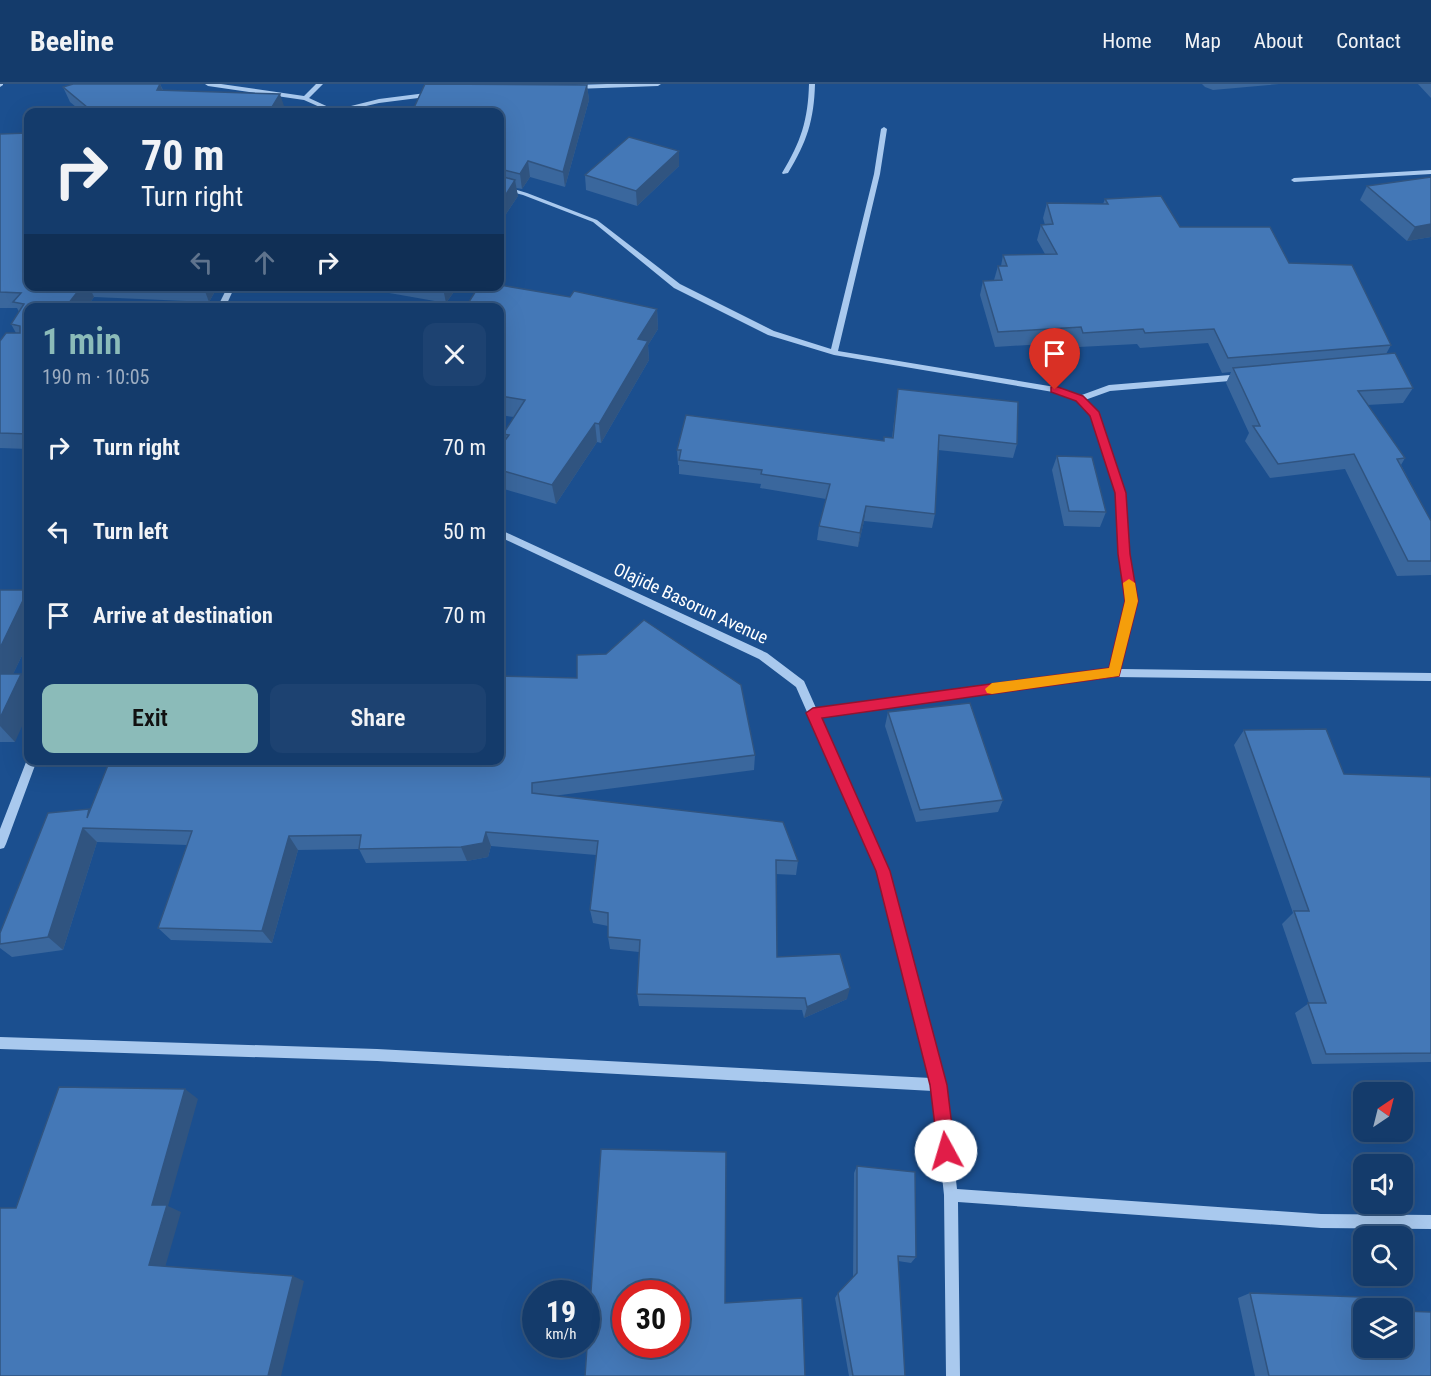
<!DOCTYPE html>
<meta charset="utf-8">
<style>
body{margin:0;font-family:"Roboto Condensed",sans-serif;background:#1d4271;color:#f1f3f6;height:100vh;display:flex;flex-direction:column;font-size:22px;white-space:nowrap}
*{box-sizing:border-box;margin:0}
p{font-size:20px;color:#9dadc1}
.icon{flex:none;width:33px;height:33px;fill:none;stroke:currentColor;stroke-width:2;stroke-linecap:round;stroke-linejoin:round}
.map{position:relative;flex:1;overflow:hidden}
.side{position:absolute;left:24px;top:219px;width:480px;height:462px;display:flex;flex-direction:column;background:#143b6b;border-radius:12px;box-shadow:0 6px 24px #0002,0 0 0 2px #33557e}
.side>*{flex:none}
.guide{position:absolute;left:24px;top:24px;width:480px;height:183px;border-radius:12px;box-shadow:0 6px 24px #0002,0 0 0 2px #33557e;background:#143b6b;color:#f1f3f6;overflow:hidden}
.needle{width:39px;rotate:35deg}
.controls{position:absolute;left:1353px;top:998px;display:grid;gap:12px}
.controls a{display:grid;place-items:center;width:60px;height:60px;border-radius:12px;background:#143b6b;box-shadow:0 6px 24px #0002,0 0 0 2px #33557e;font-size:30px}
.speed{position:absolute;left:522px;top:1196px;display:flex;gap:12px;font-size:30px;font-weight:700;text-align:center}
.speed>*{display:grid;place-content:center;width:78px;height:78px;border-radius:50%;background:#143b6b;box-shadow:0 6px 24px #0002,0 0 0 2px #33557e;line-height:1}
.speed small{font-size:15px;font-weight:400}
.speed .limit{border:9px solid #d22;background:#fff;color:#111}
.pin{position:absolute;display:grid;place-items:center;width:51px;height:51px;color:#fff;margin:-62px -26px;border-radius:50% 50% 50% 0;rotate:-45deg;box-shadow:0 0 6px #0007}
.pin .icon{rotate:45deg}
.me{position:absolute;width:66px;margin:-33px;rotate:354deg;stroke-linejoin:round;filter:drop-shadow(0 0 4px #0008)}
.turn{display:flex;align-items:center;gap:21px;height:126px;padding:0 18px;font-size:27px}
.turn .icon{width:78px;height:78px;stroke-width:2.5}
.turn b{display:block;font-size:42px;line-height:51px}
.lanes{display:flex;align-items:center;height:57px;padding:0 18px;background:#0003;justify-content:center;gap:30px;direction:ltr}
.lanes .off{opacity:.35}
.round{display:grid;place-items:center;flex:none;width:63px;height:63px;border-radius:12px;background:#1d4271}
.head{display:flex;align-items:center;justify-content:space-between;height:102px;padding:0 18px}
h1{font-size:36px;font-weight:600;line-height:45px;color:#8bbbb9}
.action{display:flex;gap:12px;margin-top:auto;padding:12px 18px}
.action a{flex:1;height:69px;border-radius:12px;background:#8bbbb9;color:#111;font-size:24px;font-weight:600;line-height:69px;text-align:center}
.action a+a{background:#1d4271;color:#f1f3f6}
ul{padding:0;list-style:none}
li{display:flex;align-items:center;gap:18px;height:84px;padding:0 18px}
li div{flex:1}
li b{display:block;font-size:22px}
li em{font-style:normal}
header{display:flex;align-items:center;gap:36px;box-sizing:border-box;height:84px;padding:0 30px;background:#143b6b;border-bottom:2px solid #33557e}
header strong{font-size:28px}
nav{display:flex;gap:33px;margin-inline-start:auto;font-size:21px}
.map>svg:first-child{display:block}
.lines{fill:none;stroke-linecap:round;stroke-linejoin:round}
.minor{fill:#a9c9ee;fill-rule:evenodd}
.wall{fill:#3a679d}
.shaded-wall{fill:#305480}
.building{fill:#4478b7;stroke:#305480;stroke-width:1.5;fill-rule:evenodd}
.route{fill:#e11d48;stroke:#92132f;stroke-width:1.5}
.slow{fill:#f59e0b}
.labels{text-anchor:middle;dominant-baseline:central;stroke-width:5;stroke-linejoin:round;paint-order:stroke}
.street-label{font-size:18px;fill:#fff;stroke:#1b4f8f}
</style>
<header>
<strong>Beeline</strong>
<nav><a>Home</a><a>Map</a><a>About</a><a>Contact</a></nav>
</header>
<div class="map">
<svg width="1431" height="1292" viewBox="0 0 1431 1292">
<rect width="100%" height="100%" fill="#1b4f8f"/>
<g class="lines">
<g class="minor">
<path d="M0,0H3V1L0,3Z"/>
<path d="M205,0H221L304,12L316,0H323L309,14L335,26L379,15L434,8L437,10L434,12L379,19L340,28H331L304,16L208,2Z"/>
<path d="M607,0H661L658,2L575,5L572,3L575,1Z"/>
<path d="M809,0H815C814,36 807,58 788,89L783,90L782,89C801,58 808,36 809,0Z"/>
<path d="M884,43L887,45L880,90L838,267L1055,303L1079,312L1109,301L1242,290L1246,293L1242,296L1110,307L1085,316L1099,331L1124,409L1129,470L1137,517L1121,585L1431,589V597L1115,593L820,632L889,787L945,1001L957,1105L1321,1130L1431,1131V1145L1321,1144L958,1118L960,1292H946L944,1111L933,1007L377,977L0,965V953L377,965L931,994L877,787L796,603L759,575L500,453V446L503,447L767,569L804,597L816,624L1111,586L1127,517L1119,470L1116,409L1091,332L1076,317L1053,308L834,271L768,251L674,204L593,138L523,111L500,105V101L527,109L597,136L680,200L774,247L831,265L874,90L881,45Z"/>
<path d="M1431,86V90L1294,98L1291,96L1294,94Z"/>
<path d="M228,202H235L225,224H217Z"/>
<path d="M28,673V676H37L6,760L4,764L0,765V745Z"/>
</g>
</g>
<g class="wall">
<path d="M73,0H160L163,6L285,25L283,28H82L70,18L63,3Z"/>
<path d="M1202,0H1279L1213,6L1205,3Z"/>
<path d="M1418,0H1431V14Z"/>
<path d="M587,1L589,16L565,103L530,93L522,105L516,104L518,112L500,139V28Z"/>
<path d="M0,50L28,202H218L209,218L94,213L86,224H28V365L0,364V257L16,249L11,240L19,228L17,224H0Z"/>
<path d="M679,67V82L637,122L586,106L585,91Z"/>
<path d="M1367,102L1431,153L1407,157L1360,116Z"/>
<path d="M1105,115L1180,143L1289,179L1391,261L1386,270L1413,304L1403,319L1367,321L1405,374L1401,381L1431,437V491L1397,492L1345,385L1270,394L1245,357L1249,349L1226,299L1231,288L1222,289L1208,259L1140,264L1137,260L1079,263L1076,258L995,263L980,211L983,197L994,196L998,182H1001L1003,171L1045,170L1037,156L1041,141H1045L1043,134L1047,119L1103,120Z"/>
<path d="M376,202H458L446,219L378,207Z"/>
<path d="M570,213L657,225L658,245L648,261L649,276L601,359L597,358L556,420L500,404V362L505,356L503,350L514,333L500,331V224Z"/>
<path d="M898,305L1017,360L1013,374L938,366L935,430L932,444L864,437L858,463L817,456L819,442L826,415L760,404L761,400L679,390V381H678L677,366L883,357L892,354Z"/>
<path d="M1057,372L1106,428L1100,443L1064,442L1052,386Z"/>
<path d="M0,506H28V559L13,590L15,658H0Z"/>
<path d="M888,628L1003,716L998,728L916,738L885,642Z"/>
<path d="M1244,646L1344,690L1431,693V978L1312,980L1295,929L1309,919L1282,840L1293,829L1234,661Z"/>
<path d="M755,671L754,686L553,712L798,777L796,791L776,790L777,873L847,915L804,934L802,926L639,922L637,910L639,868L610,865L608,853V842L593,839L590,826L596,771L491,762L488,773L467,777L366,779L359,765L298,766L272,859L171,856L158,844L187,761L97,758L63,866L12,873L0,864V849L48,729Z"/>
<path d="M857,1082L916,1173L911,1179L898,1177L905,1292H849L835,1214L838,1209L853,1193L854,1089Z"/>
<path d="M1250,1209L1364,1263L1431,1292H1255L1238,1214Z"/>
</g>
<g class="shaded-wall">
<path d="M143,0H160L166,15Z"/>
<path d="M587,1L589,16L565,103L563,88Z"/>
<path d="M280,10L285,25L283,28H269Z"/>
<path d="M679,67V82L637,122L636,107Z"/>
<path d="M528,77L530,93L522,105L520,90Z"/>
<path d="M515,96L518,112L500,139V120Z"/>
<path d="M1431,140V153L1407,157L1415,143Z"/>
<path d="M82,202H89L94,213L86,224H65Z"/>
<path d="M203,202H218L209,218Z"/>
<path d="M444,202H458L446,219L443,204Z"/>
<path d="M657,225L658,245L648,261L649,276L601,359L599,340L638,255Z"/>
<path d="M595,339L597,358L556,420L552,401Z"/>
<path d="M866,422L864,437L858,463L860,449Z"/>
<path d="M28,506V559L4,609L0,604V564Z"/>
<path d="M21,590L28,599V629L15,658L0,642V634Z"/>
<path d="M83,744L97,758L63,866L48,853Z"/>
<path d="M486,748L491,762L488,773L467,777L461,763Z"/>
<path d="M289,752L298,766L272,859L262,847Z"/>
<path d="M850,904L847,915L804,934L807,923Z"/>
<path d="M185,1005L198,1015L168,1122L181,1128L164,1187L149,1181L152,1121Z"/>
<path d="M293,1192L304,1197L281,1292H268Z"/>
</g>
<g class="building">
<path d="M73,0H160L157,6L280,10L269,28H93L63,3Z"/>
<path d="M425,0L587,1L563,88L528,77L520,90L500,85V28H412Z"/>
<path d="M28,49V202H82L65,224H28V267L26,270H28V350L0,349V257L6,249H20V242L11,240L24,220L13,218L21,209L0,208V50Z"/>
<path d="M629,53L679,67L636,107L585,91Z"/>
<path d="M500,92L515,96L500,120Z"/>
<path d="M1431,93V140L1415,143L1367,102Z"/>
<path d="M1161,112L1180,143H1270L1289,179L1352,181L1391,261L1228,274L1214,245L1145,249L1143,245L1083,249L1081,243L998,248L983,197L1002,196L998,182H1007L1003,171L1057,170L1041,141L1053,140L1047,119L1108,120L1105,115Z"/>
<path d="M500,201L570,213L574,207L657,225L638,255L648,257L599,340L595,339L552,401L500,386V363L509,351L503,350L525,316L500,312V224H465L479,202H500Z"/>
<path d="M1395,269L1413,304L1358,307L1405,374L1397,375L1431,437V477H1408L1354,370L1278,380L1253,342H1260L1233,284Z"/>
<path d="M898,305L1018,318L1017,360L939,351L935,430L866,422L860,449L819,442L830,400L761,390L762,386L679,376L681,366H677L686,331L884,357V353L893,354Z"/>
<path d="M1057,372L1092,373L1106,428L1069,427Z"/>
<path d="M0,506H28L0,564Z"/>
<path d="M644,536L741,601L755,671L532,699V709L783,738L798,777L776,776L777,873L840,870L850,904L807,923L805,914L637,910L640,856L608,853V829L590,826L598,757L486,748L483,759L461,763L359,765L361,751L289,752L262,847L158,844L192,747L83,744L48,853L0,860V849L48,729L89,725L87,734L110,676H500V592L577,594V571L606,570Z"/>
<path d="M0,590H21L0,634Z"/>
<path d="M970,619L1003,716L920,726L888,628Z"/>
<path d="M1326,645L1344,690L1431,693V969L1326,970L1308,919H1326L1294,827H1309L1244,646Z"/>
<path d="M59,1003L185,1005L152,1121H167L149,1181L293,1192L268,1292H0V1124H16Z"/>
<path d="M601,1065L726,1068L725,1219L802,1214L805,1292H585ZM626,1209H676V1260H626Z"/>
<path d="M857,1082L915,1088L916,1173L898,1172L905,1292H853L838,1209L857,1189Z"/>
<path d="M1250,1209L1361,1213L1364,1224V1263H1402V1227L1431,1228V1292H1269Z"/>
</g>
<path class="route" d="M1055,302L1083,312L1099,328L1126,409L1130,470L1138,517L1119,592L822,634L890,787L947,1001L955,1067L952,1073L946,1076L940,1073L938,1067L930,1001L876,787L806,629L813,624L1109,584L1125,517L1118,470L1115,409L1090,332L1076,317L1051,308V303Z"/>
<path class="slow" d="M1129,495L1135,499L1138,517L1119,592L992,610L987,609L985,605L992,599L1109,584L1125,517L1123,499Z"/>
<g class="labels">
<g class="street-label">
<text transform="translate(691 519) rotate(25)">Olajide Basorun Avenue</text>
</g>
</g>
</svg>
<div class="controls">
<a><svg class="needle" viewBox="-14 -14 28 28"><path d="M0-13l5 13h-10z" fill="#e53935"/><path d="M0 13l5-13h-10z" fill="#9dadc1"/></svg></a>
<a><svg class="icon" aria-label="sound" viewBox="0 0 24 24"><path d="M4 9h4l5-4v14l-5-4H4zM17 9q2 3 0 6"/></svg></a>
<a><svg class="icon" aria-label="search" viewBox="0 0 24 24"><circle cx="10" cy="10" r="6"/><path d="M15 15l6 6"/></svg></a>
<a><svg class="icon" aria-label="layers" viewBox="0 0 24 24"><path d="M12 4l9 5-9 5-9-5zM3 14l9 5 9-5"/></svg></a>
</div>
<div class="speed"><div>19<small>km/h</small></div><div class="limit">30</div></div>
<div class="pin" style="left:1055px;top:306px;background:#d93025"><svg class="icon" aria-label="arrive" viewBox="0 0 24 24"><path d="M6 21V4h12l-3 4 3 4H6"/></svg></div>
<svg class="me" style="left:946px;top:1067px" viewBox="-20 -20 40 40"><circle r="19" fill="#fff"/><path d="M0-13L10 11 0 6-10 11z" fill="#e11d48"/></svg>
<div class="guide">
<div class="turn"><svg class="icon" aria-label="right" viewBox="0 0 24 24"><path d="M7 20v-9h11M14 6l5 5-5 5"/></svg><div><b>70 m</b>Turn right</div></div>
<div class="lanes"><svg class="icon off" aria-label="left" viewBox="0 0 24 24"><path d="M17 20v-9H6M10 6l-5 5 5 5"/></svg><svg class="icon off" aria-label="ahead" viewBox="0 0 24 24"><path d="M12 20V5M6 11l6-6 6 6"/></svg><svg class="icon" aria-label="right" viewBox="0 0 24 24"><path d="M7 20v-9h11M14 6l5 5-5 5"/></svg></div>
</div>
<section class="side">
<div class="head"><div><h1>1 min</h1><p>190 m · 10:05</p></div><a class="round"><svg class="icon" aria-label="close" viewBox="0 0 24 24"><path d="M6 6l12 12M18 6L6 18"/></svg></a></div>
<ul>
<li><svg class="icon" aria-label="right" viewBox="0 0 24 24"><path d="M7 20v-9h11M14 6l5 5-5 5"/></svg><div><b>Turn right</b></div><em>70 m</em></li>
<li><svg class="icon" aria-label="left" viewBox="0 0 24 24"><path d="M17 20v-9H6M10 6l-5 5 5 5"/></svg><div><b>Turn left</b></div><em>50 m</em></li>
<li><svg class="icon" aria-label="arrive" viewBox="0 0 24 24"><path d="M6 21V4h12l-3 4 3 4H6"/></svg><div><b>Arrive at destination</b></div><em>70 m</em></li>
</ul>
<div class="action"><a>Exit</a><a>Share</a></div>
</section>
</div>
